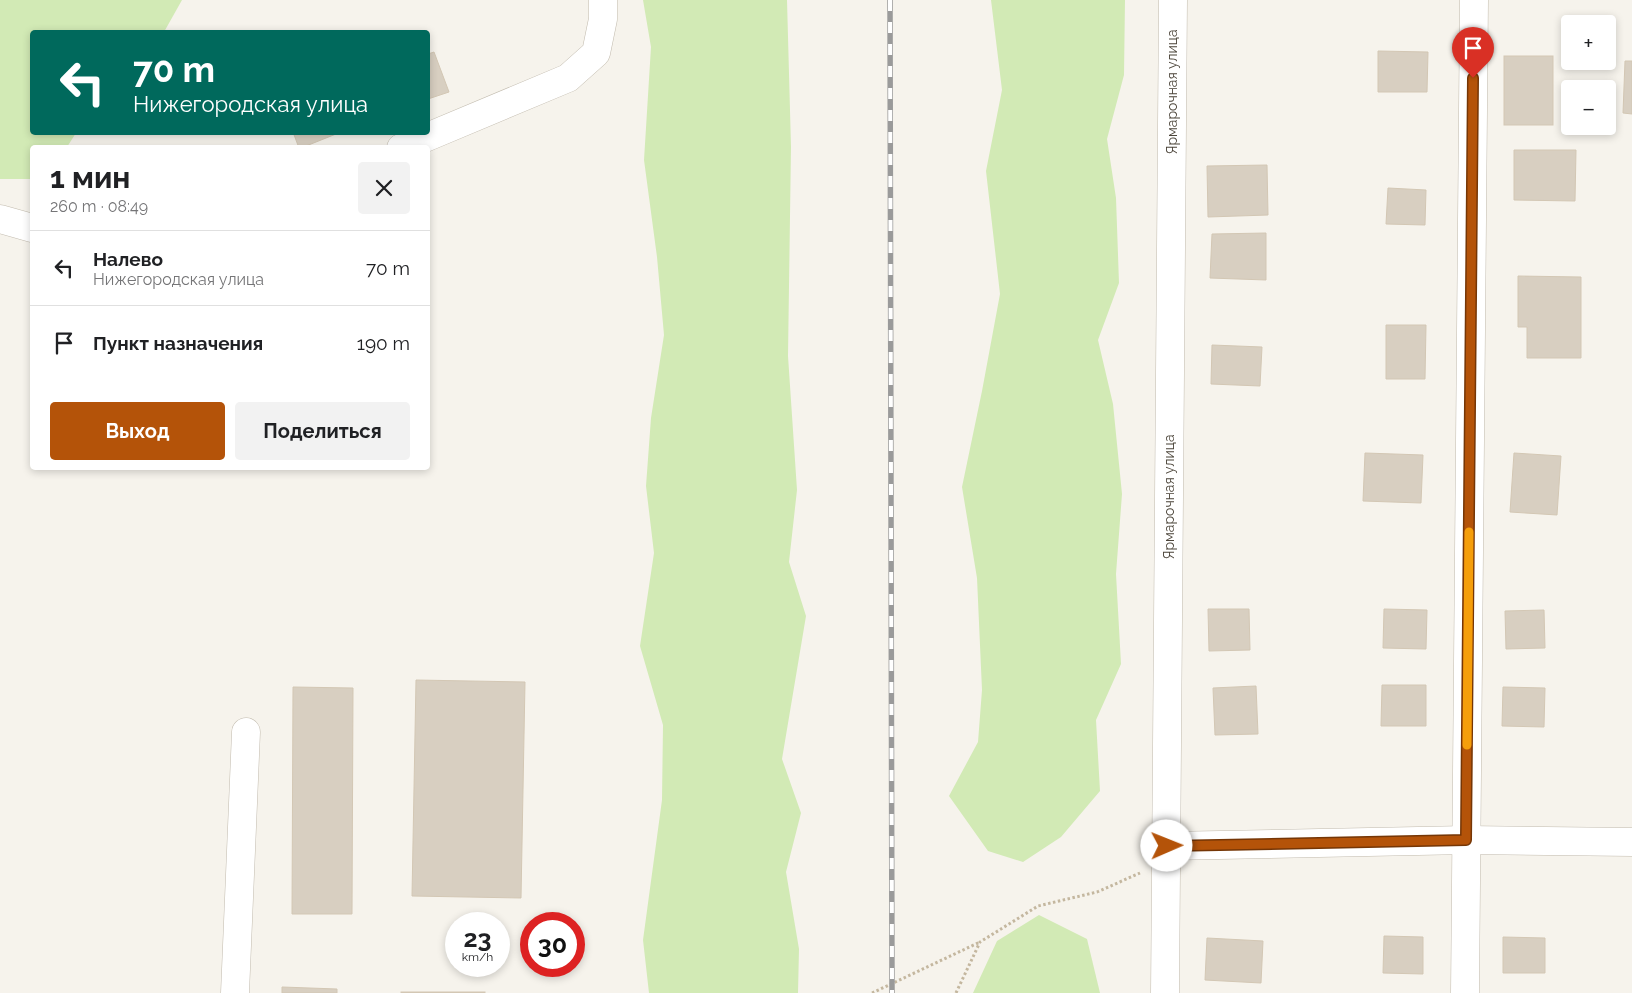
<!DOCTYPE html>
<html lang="ru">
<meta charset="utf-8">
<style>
body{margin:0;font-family:Raleway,sans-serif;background:#f2f2f2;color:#202124;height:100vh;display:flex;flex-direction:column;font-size:19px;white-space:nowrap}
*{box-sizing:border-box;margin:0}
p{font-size:16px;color:#757577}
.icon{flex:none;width:28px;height:28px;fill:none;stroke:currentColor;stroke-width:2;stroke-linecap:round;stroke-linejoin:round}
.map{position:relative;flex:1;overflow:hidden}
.sheet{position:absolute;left:30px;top:145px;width:400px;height:325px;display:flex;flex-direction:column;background:#fff;border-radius:5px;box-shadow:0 2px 8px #0003}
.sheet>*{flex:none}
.top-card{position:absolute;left:30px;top:30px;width:400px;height:105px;border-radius:5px;box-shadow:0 2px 8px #0003;background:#00695c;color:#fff;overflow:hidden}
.fabs{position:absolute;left:1561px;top:15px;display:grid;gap:10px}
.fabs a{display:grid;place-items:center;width:55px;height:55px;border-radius:5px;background:#fff;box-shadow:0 2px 8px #0003;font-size:25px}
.speed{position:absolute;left:445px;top:912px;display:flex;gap:10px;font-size:25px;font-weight:700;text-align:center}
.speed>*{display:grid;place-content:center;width:65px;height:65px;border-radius:50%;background:#fff;box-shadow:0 2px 8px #0003;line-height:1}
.speed small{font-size:12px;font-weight:400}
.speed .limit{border:8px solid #d22;background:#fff;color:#111}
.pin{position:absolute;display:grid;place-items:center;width:42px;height:42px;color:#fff;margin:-51px -21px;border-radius:50% 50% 50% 0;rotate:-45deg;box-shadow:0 0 5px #0007}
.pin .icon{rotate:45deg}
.me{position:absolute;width:55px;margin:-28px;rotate:89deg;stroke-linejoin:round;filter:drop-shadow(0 0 4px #0008)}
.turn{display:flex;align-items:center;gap:18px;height:105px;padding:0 20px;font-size:22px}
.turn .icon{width:65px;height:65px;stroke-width:2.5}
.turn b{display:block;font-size:35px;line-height:42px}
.round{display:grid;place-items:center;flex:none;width:52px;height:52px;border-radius:5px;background:#f2f2f2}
.headline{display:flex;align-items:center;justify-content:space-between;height:85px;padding:0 20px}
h1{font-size:30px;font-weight:700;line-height:38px}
.cta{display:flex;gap:10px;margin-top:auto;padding:10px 20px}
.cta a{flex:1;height:58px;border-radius:5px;background:#b45309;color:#fff;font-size:20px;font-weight:700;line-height:58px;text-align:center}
.cta a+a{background:#f2f2f2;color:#202124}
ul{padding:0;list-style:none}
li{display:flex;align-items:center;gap:15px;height:75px;padding:0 20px;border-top:1px solid #e0e0e0}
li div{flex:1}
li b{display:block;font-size:19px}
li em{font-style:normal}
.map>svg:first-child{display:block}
.green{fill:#d2eab5}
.building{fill:#d8cfc1;stroke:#d3c7b4}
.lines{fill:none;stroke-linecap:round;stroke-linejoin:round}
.minor-casing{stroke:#c2bbae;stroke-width:29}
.path{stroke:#c4b79f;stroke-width:3;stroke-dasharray:2.5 2.5;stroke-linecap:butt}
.minor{stroke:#fff;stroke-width:28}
.rail-casing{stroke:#9a9a9a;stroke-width:5.5}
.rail{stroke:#fff;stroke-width:4;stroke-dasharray:11;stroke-linecap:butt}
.route-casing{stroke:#753606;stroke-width:12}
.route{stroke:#b45309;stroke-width:9}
.slow{stroke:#f59e0b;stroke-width:9}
.labels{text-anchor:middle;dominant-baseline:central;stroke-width:4;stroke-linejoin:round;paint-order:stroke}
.street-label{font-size:14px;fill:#4b4439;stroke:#fff}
</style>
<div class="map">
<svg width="1632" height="993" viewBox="0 0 1632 993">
<rect width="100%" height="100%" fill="#f6f3ec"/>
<g class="green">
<path d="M0,0H182L164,32H32V132L76,133L67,147L32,148V179H0Z"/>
<path d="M643,0H787L791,147L788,356L797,490L789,562L806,616L782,759L801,813L786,872L799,949L798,993H649L643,940L662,800L663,725L640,646L654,553L646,486L651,418L664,335L657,257L644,160L651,47Z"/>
<path d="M991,0H1125L1124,75L1107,139L1116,198L1119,283L1098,340L1113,404L1122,494L1116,574L1121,664L1096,720L1100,791L1061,837L1023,862L988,851L949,796L978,742L982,690L977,578L962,487L982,391L1000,294L986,171L1002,90Z"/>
<path d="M1039,915L1087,939L1100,993H973L997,941Z"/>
</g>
<g class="building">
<path d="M1378,51L1428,52L1427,92H1378Z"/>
<path d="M434,52L449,92L428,99V54Z"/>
<rect x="1504" y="56" width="49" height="69"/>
<path d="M1625,61H1632V114L1623,113Z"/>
<path d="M293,132H341L301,148H299Z"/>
<path d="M1514,150H1576L1575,201L1514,200Z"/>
<path d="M1267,165L1268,215L1208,217L1207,166Z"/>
<path d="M1388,188L1426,190L1425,225L1386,224Z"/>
<path d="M1266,233V280L1210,278L1212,234Z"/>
<path d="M1518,276L1581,277V358H1527V327H1518Z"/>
<path d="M1386,325H1426L1425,379H1386Z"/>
<path d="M1212,345L1262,347L1260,386L1211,384Z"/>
<path d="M1365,453L1423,455L1421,503L1363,501Z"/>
<path d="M1514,453L1561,456L1557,515L1510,512Z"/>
<path d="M1208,609H1249L1250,650L1209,651Z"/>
<path d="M1384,609L1427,610L1426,649L1383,648Z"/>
<path d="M1544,610L1545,648L1506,649L1505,611Z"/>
<path d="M416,680L525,682L521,898L412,896Z"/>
<path d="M1382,685H1426V726H1381Z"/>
<path d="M1256,686L1258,734L1215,735L1213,688Z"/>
<path d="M293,687L353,688L352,914H292Z"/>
<path d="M1503,687L1545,688L1544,727L1502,726Z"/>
<path d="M1384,936L1423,937V974L1383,973Z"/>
<path d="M1503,937L1545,938V973H1503Z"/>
<path d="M1207,938L1263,941L1261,983L1205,980Z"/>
<path d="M282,987L337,989V993H282Z"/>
<rect x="401" y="992" width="84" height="1"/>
</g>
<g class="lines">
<g class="minor-casing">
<g id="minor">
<path d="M401,148L568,78L596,53L603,19V0"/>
<path d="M0,219L32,228"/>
<path d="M1167,846L1467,840L1632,842"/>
<path d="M235,993L246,732"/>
<path d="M1165,993L1173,0"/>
<path d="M1465,993L1474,0"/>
</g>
</g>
<g class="path">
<path d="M872,993L980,942"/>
<path d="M956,993L980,942L1038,906L1097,892L1140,873"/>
</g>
<use href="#minor" class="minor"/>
<g class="rail-casing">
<path id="rail" d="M890,0L892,993"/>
</g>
<use href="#rail" class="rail"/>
</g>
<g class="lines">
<g class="route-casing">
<path id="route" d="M1167,846L1466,840L1473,78"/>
</g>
<use href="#route" class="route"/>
<path class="slow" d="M1467,745L1469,532"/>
</g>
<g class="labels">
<g class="street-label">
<text transform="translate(1172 92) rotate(-90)">Ярмарочная улица</text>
<text transform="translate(1169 497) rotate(-90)">Ярмарочная улица</text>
</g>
</g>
</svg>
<div class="fabs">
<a>+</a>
<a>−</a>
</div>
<div class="speed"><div>23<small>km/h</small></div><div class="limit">30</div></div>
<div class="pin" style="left:1473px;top:78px;background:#d93025"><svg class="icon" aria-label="arrive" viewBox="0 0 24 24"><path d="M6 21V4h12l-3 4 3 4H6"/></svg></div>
<svg class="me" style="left:1167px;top:846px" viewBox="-20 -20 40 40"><circle r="19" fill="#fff"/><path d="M0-13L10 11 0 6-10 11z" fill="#b45309"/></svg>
<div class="top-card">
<div class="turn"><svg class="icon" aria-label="left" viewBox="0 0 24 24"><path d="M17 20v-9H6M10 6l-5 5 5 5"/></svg><div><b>70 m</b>Нижегородская улица</div></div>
</div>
<section class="sheet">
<div class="headline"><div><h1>1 мин</h1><p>260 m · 08:49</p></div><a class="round"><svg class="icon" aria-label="close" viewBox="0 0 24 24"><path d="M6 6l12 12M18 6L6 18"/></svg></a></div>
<ul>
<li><svg class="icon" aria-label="left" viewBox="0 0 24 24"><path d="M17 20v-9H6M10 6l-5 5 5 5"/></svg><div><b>Налево</b><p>Нижегородская улица</p></div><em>70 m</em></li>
<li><svg class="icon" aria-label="arrive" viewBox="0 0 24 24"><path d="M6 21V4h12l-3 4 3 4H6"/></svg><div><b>Пункт назначения</b></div><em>190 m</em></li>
</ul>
<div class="cta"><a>Выход</a><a>Поделиться</a></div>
</section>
</div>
